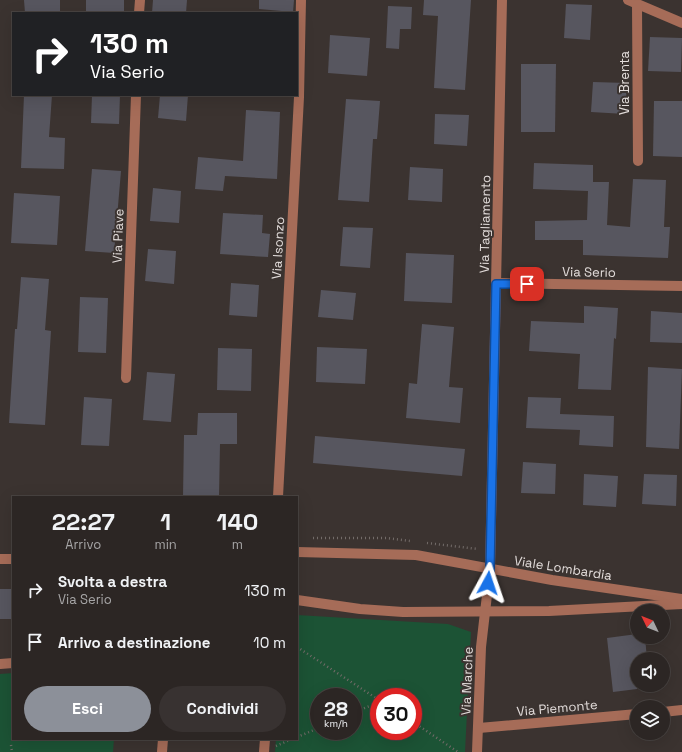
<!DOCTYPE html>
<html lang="it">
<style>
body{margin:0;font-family:"Space Grotesk",sans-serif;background:#383231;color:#f1f3f6;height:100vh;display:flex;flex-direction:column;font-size:15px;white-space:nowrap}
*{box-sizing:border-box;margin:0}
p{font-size:13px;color:#a6a5a6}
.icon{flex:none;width:22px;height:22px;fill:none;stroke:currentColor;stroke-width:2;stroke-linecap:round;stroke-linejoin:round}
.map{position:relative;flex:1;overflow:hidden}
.panel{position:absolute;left:12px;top:496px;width:286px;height:244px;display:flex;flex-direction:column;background:#2c2624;border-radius:0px;box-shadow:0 4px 16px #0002,0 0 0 1px #484341}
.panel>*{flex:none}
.hud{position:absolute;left:12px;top:12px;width:286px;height:84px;border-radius:0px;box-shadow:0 4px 16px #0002,0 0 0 1px #484341;background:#202124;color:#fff;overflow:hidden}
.needle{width:26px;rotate:313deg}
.controls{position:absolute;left:630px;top:604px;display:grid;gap:8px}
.controls a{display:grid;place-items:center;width:40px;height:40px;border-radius:50%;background:#2c2624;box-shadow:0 4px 16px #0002,0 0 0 1px #484341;font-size:20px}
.speed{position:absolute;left:310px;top:688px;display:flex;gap:8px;font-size:20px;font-weight:700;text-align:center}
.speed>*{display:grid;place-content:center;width:52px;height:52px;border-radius:50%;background:#2c2624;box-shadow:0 4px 16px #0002,0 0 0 1px #484341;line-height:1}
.speed small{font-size:10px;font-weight:400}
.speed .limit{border:6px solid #d22;background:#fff;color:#111}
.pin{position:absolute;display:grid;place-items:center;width:34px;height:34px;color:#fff;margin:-17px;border-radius:8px;box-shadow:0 2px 6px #0006}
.me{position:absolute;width:44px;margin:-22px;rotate:5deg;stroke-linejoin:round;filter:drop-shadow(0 0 3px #0008)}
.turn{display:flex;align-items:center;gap:14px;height:84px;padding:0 12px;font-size:18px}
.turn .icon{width:52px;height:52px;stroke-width:2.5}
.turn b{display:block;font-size:28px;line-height:34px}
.eta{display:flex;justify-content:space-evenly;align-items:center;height:68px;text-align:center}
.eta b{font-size:24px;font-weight:700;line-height:28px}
.primary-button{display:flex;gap:8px;margin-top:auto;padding:8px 12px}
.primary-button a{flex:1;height:46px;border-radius:24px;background:#8c9099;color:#fff;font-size:16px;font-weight:700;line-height:46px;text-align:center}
.primary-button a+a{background:#383231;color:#f1f3f6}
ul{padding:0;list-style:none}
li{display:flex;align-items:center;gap:12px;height:52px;padding:0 12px}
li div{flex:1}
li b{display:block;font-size:15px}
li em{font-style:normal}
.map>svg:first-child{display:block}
.green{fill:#1c5335;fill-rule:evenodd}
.building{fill:#57565f}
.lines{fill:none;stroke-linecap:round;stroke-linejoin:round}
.path{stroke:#736c69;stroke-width:2.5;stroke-dasharray:1 3;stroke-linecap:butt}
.minor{stroke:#a66c58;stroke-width:10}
.route-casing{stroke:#114b97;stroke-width:10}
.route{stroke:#1a73e8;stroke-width:7}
.labels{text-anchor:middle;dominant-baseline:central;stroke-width:4;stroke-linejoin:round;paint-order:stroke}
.street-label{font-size:13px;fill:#e2dcda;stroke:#3b3330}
</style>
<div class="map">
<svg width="682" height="752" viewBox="0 0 682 752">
<rect width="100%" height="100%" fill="#3b3330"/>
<g class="green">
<path d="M297,615L448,624L471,632L465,752H275L276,739H297ZM319,697H353V731H319ZM379,697H413V731H379Z"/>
<path d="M13,673V739H114L113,752H0V674Z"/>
</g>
<g class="building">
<path d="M24,0H60V13H25Z"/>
<rect x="86" y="0" width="38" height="13"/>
<path d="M153,0H187L186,13H152Z"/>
<path d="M259,0H294L293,12L259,9Z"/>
<path d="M424,0H471L465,90L434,88L438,16L423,15Z"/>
<path d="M566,4L592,5L590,40L564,38Z"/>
<path d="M388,6L412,7L411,29H400L399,49L386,48Z"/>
<path d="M330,35L370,38L367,76L328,73Z"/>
<path d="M650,37L682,38L681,72L648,71Z"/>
<path d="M521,64H556L555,132H521Z"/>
<path d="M593,82L627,83L625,114L591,112Z"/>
<path d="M24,95H52L49,137L65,138L64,169L21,168Z"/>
<path d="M92,95H120L119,124L91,123Z"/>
<path d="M160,95H188L186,121L158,118Z"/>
<path d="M346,99L380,101L377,139H373L369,202L338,200Z"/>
<path d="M654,101H682V157L653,156Z"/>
<path d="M246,110L280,112L277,179L225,176L223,191L195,189L198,157L243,161Z"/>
<path d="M435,114L469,115L467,146L434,144Z"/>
<path d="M534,163L593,165V182H609L607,225L630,227L633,179L666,180L664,227H670L668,258L583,255V240H535V221L587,220L588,191L533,189Z"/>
<path d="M410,167L443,169L442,202L408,200Z"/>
<path d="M92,169L121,171L114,253L85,251Z"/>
<path d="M153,188L181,191L179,223L150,221Z"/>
<path d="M14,193L60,196L57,245L11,243Z"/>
<path d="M223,213L263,215L262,233L270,234L268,257L220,254Z"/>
<path d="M343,227L373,228L370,268L340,266Z"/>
<path d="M148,249L176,251L174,284L145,281Z"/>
<path d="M406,253L454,255L452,303L404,301Z"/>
<path d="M21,277L49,279L45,330L51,331L45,425L9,423L15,329H17Z"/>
<path d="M231,283L259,285L257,317L229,315Z"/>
<path d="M321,290L356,293L353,320L318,317Z"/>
<path d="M80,297L108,298L106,353L78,352Z"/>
<path d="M584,306L618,308L616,339L614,338L611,390L578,389L580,354L529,351L531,321L584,323Z"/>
<path d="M651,311L682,313V343L650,342Z"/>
<path d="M422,324L454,327L449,387L463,388L460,423L406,418L409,383L417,384Z"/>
<path d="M317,347L367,349L365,384L316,382Z"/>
<path d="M218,348L252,349L251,391L217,390Z"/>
<path d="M648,367L682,369L679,449L646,447Z"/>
<path d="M147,372L175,374L171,422L143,420Z"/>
<path d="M84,397L112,399L109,446L81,445Z"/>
<path d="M528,397L561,398L560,414L614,416L613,447L579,445L580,430L526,428Z"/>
<path d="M198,413H237V444H220L219,497H183L184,435H197Z"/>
<path d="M315,436L465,449L462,476L313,463Z"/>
<path d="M523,462L556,464L555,494L521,493Z"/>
<path d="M584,474L618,476L616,507L583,505Z"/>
<path d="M644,474L677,475L676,506L642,504Z"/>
<rect x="0" y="589" width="13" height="30"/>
<path d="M637,634V637H645L647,659H637V689L613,692L607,638Z"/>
</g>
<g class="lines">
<g class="path">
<path d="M313,538H387L410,541"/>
<path d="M427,543L478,549"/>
<path d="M297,647L379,700"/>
<path d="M353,713L379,702"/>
<path d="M413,722L458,752"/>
<path d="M297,737L319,728"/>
<path d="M11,745L12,752"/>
<path d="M276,746L292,739"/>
</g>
<g class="minor">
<path d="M628,0L682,23"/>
<path d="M637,5L638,161"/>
<path d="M139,13L140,0"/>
<path d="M496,283L682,286"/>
<path d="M126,378L136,95"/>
<path d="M278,497L299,97L301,0"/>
<path d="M297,552L416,555L552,580L682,599"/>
<path d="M0,559H13"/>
<path d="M297,600L360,609L403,612L549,611L682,604"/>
<path d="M0,664L13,663"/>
<path d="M663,712L682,710"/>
<path d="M479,728L637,714"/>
<path d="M162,752L163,739"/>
<path d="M264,752L265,739"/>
<path d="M477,752L481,647L490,569L502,0"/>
</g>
</g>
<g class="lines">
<g class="route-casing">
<path id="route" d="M488,583L490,569L496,284H527"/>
</g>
<use href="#route" class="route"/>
</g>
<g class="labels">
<g class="street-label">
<text transform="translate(624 83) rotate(-90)">Via Brenta</text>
<text transform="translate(485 224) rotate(-89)">Via Tagliamento</text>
<text transform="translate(118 236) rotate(-88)">Via Piave</text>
<text transform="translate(278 248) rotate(-87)">Via Isonzo</text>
<text transform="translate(589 272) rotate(1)">Via Serio</text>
<text transform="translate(563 568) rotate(9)">Viale Lombardia</text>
<text transform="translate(467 681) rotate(-88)">Via Marche</text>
<text transform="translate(557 708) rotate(-5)">Via Piemonte</text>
</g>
</g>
</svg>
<div class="controls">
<a><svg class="needle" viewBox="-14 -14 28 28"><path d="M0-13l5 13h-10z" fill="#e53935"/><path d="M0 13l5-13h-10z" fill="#a6a5a6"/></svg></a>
<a><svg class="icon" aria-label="sound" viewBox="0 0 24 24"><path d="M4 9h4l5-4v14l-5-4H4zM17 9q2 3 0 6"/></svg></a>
<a><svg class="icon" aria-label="layers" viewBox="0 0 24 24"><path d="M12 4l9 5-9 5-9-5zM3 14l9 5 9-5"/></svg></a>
</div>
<div class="speed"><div>28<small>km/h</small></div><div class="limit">30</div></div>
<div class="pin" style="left:527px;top:284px;background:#d93025"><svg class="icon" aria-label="arrive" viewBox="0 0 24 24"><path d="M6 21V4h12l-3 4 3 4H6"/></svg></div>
<svg class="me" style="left:488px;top:583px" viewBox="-20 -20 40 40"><path d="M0-17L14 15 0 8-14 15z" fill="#1a73e8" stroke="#fff" stroke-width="4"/></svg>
<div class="hud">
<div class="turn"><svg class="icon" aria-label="right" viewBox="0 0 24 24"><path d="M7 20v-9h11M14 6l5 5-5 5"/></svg><div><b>130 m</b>Via Serio</div></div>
</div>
<section class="panel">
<div class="eta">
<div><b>22:27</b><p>Arrivo</p></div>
<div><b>1</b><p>min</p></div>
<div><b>140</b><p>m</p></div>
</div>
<ul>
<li><svg class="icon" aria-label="right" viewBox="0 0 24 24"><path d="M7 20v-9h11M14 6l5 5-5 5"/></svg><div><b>Svolta a destra</b><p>Via Serio</p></div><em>130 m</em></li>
<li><svg class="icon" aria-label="arrive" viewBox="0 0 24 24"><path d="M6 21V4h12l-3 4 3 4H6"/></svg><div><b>Arrivo a destinazione</b></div><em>10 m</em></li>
</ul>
<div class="primary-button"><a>Esci</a><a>Condividi</a></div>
</section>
</div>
